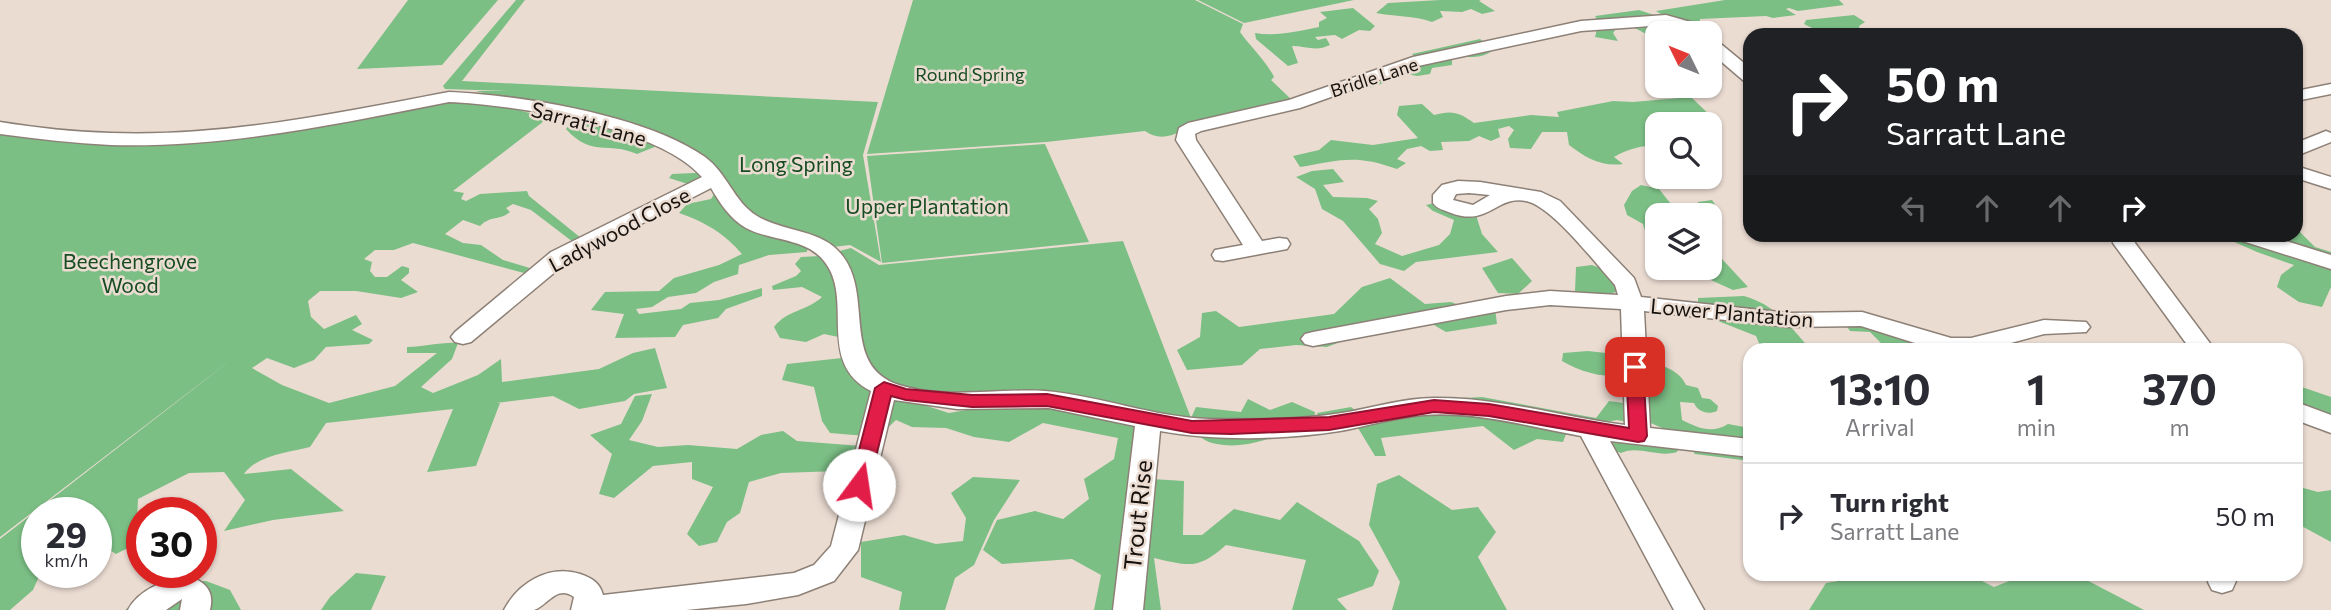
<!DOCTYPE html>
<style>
body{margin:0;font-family:Commissioner,sans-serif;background:#f7f7f7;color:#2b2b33;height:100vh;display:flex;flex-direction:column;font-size:26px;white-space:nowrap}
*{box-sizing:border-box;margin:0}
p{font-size:23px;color:#7c7c81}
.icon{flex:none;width:38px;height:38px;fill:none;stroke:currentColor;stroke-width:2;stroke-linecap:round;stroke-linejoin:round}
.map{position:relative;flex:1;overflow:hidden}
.drawer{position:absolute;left:1743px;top:343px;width:560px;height:238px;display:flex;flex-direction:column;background:#fff;border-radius:21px;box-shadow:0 2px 5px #0004}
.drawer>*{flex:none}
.top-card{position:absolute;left:1743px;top:28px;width:560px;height:214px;border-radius:21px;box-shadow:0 2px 5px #0004;background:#202124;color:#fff;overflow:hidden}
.needle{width:46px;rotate:313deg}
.fabs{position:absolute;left:1645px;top:21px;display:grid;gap:14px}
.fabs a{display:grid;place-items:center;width:77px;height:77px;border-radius:14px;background:#fff;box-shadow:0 2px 5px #0004;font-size:35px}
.speed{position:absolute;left:21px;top:497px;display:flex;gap:14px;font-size:35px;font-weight:700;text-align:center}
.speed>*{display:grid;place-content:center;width:91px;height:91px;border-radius:50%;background:#fff;box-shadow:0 2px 5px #0004;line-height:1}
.speed small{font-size:18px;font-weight:400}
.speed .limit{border:10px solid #d22;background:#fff;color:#111}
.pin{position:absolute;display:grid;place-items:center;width:60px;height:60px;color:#fff;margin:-30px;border-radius:14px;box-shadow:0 4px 10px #0006}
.me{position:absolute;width:77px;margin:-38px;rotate:14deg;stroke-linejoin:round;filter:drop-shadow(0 0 5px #0008)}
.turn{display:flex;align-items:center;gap:24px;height:147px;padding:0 28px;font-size:32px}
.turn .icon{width:91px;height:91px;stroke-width:2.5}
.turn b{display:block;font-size:49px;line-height:60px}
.lanes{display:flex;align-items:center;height:66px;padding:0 28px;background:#0003;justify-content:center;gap:35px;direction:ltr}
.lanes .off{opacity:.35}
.eta{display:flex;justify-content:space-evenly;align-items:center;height:119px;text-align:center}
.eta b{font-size:42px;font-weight:700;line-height:49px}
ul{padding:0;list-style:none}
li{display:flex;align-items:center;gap:21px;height:105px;padding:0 28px;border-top:2px solid #e1e1e2}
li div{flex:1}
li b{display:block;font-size:26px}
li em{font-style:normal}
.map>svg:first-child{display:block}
.green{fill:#7cbf85}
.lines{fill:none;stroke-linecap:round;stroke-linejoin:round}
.minor-casing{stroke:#8d8076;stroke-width:3}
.minor{fill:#fff;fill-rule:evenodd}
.route{fill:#e11d48;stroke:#92132f;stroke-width:2}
.labels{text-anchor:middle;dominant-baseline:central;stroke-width:5;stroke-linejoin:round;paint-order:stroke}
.far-park-label{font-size:18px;fill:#164c22;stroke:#ebdcd2}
.far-street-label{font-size:18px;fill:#17120e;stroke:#ebdcd2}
.street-label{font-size:21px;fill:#17120e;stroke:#ebdcd2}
.park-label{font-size:21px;fill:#164c22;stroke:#ebdcd2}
.near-street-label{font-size:24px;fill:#17120e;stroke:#ebdcd2}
</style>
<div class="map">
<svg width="2331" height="610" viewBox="0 0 2331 610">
<rect width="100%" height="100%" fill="#ebdcd2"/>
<g class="green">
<path d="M408,0H498L442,65L357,69Z"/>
<path d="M516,0H525L462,81L878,102L863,155L881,262L850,245L833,247L790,230L809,237L807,252L769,255L739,265L738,274L714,282L696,293L668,297L652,307L636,309L639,314L681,309L690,303L719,300L762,288V296L726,309L718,318L683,325L675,337L615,338L624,314L591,310L605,292L659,291L674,278L719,265L742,254C724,233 705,222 679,213L687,204L711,199L717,189L711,183L694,186L669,178L672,174L716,172C726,191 740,212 761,219L742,206L722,174L705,157L672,140L637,154C608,141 592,158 566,129L578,113L567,111L551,117L511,108L548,118L453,191L464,193L461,199L466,201L480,194L527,191L529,196L581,238L573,242L531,210L513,204L506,208L510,212C499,221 491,215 480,226L463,220L445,234L463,243L481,245L503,260L530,268L524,273L413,243L394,250H375L364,259L372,262L370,271L375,277H387L402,266L409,268V273L401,280L418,292L401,298L356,291H320L308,301L311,317L324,329L356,315L362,324L352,330L373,340L369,344L326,347L314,360L294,368L267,358L252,368L282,385L329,403L395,386L437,353H407V347C425,347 440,342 458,343L452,359L421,387L433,393L478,375L501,359L502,382L599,369L633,353L655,348L667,388L634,394L625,401L579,409L553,396L496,403H500L476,466L427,472L453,409L326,423L310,447C290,452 257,455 244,474L291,469L344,511L273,520L224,531L245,500L224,472L189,473L138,499L136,544L116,554L96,541V513H37V572H41L33,590L10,610H0V539L236,356L0,537V126L64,139L130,142L327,119L448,100H473L489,104L499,97L476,91H508L445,89L443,86Z"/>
<path d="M913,0H1195L1243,24L1240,32C1250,46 1267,62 1274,77L1271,80L1293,101L1181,131C1168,138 1156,139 1145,131L1046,142L867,154Z"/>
<path d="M1198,0H1354L1244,23Z"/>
<path d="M1440,0H1481L1479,1L1495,11L1482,14L1471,9L1462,12L1440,11L1443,17L1432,22C1413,15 1395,17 1376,13L1388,3Z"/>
<path d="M1725,0H1839L1844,5L1798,11L1789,8L1786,9L1796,15L1773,18L1766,16L1700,19L1699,25C1684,26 1668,19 1656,11Z"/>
<path d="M1353,8L1375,26L1370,31L1359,30L1342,39L1335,35L1315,37L1318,40L1326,38L1330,45C1316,52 1306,46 1292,46L1298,63L1288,66L1256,39L1255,33C1276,37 1298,31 1319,27V22L1327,18L1320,12Z"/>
<path d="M1639,10L1654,15L1662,25L1656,32L1648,35L1633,27L1616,29L1613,33L1618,41L1595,37L1599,22L1595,16Z"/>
<path d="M1854,15L1865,22L1859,26L1860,31C1840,35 1822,34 1804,24L1806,20Z"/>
<path d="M1480,39L1494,49C1480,62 1467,54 1452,59V65L1432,68L1430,74L1417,76L1407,74L1373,87L1353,89L1420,63L1412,54Z"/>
<path d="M1691,97L1716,121L1657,124V146C1641,145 1629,149 1614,157L1623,164C1601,167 1586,158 1569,145L1567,132H1542L1531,149L1510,148L1508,139L1514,130L1509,126L1498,129L1500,137L1491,141L1479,136L1469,141L1441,142L1443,150L1430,151L1421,146L1407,149L1397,159L1406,163L1397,169C1355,154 1342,160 1300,167L1293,156L1319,150L1331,140L1373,145L1418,138L1397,115L1399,106L1422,104L1434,115C1452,110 1459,112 1474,123L1531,115L1559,117L1557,112L1613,101L1633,102Z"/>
<path d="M1045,144L1089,242L882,263L867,156Z"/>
<path d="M1333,169L1344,182L1323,185L1333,197L1367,198L1378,201L1369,209L1378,219L1382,233L1375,244L1402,256L1439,245L1450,234L1454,220L1433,211L1426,205L1439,202L1476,215L1482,234L1498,252L1416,262L1404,271L1380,264L1343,221L1322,209L1315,189L1296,177L1312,171Z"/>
<path d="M1641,185L1659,189L1675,209L1696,208L1698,202L1712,200L1720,212V218L1710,219V215H1657V239L1646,234L1643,224L1627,215L1624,205L1632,191Z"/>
<path d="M2296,232H2300L2315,247L2331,252V287L2322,307L2299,302L2277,287L2281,275L2294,265L2257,252L2219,235Z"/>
<path d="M1123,241L1191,418L1196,407L1241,412L1248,399L1270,410L1292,402L1315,412L1314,421C1283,434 1246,452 1212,443C1204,441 1195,433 1188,429L973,396L911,390L891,383L869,366L853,340L824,334L806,342L780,338L774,327C787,310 807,311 822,297L802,287L773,290L772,286L796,276L801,271L795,264L801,257L820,256L851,248L879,265Z"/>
<path d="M1710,246L1748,287L1733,290L1684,268H1710Z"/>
<path d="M1512,258L1532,281L1518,294L1498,293L1482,268Z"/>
<path d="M1592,265L1605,270L1619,290C1604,299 1590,299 1575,291L1576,267Z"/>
<path d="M1390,278L1425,304L1451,302L1475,311L1495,309L1497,324L1446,332L1427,321L1364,333L1327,347L1296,345L1260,349L1242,365L1187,370L1177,350L1200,337L1202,313L1216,311L1239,327L1334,314L1362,287Z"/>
<path d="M1744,296C1776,305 1790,326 1811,350H1762L1756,336L1718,321L1698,308V298Z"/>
<path d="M1843,321L1952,350H1907L1905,343L1882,344L1870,332L1850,331Z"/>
<path d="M1588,351L1615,354L1632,364V376C1606,378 1584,374 1562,361L1563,353Z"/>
<path d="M851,357L892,395L949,413L1000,404L1045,405L1136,422L1137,478L1184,481L1183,535H1202L1234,509L1280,520L1297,502L1359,541L1379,571L1373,586L1337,599L1347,610H1292L1306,560L1226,545C1198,570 1189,566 1154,558L1161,610H1094L1101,575L1072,559L1002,564L983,550L997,520L1035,511L1063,519L1089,499L1084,479L1114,459L1118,438L1043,423L1009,442L974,437L946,428L912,427L896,420L878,437L830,433L822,421L814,387L782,380L787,364Z"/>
<path d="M1642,359C1659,364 1679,369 1686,385L1698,388L1702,398L1710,399L1718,406L1717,411C1708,415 1698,412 1694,403L1680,402L1682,420C1698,428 1712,434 1728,424L1750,428V461L1695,454L1680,436L1644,420Z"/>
<path d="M2296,385L2331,397V420L2296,408Z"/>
<path d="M652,394L642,421L629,440L658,447L688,445L737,449L761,435L783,431L797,441L874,447L868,470L781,473L749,482L740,513L727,522L717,542L699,546L687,534L713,487L692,479V462L653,466L614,498L599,494L612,454L590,435L621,424L635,396Z"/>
<path d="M1482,397L1596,418L1609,401L1631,404L1632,423L1617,420L1568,429L1563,442L1537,439L1514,450L1483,426L1381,438L1386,456H1375L1358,428L1326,431L1317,413L1351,407L1368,421L1419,415L1478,416L1463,398Z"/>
<path d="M1613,434L1681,444L1677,452C1658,458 1638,445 1621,453L1607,448Z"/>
<path d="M1399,475L1452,510L1478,507L1496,532L1478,557L1507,610H1392L1400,582L1369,525L1377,484Z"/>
<path d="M973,477L1020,480L994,520L974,565L955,578L945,610H899L902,592L861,577V542L904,535L936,544L963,541L966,518L951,493Z"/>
<path d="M2296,486L2318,492L2331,490V542L2296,523Z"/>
<path d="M356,573L386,576L371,610H321L330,597Z"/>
<path d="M1882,574L1921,578L1924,574H1968L1994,587L2027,574H2075L2144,610H1809L1826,583Z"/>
<path d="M172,581H206L230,590L241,610H125Z"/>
</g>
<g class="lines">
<g class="minor-casing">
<g id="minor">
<path d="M1666,15L1694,23L1704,33H1686L1665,25L1581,31L1418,66L1300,108L1201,131L1195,134L1196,140L1262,241L1279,238L1287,239L1290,244L1287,249L1223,261L1215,260L1212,255L1215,250L1243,245L1176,140L1179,128L1188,123L1289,100L1413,57L1581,21Z"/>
<path d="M1710,39L1716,40L1750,68V82L1744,81L1710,52Z"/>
<path d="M2331,84V94L2296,101V91Z"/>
<path d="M449,92C520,95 646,115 705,157C727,173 734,202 757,216C783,232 821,229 841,254C875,294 839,365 899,385C946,400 997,388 1045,391C1101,396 1153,417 1209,419C1253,420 1299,420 1342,413C1373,408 1403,398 1434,398C1498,397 1562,417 1625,425L1621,309L1550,305L1506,310L1313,346L1305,344L1301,339L1305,334L1313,332L1506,296L1550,291L1618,295L1615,285C1596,264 1552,206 1526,201C1496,195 1489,227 1451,213C1444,210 1437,209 1433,203V195L1442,185L1458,181L1480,182L1541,192L1560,201L1634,278L1641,297L1788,313L1862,312L1951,338H1971L2044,320L2086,322L2090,327L2086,332L2044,334L1985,350H1937L1861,326L1788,327L1644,311L1650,428L1750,439V457L1610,441L1704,610H1674L1581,436C1531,427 1475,411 1424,415C1395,417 1368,426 1340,431C1282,440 1217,441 1160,431L1143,610H1113L1135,426L1049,408L957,409L894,400L858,550L834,581L798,595L746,604L686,610H571L574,597C557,584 547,606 534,610C526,610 513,610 504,610C518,583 549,564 580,574C592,578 600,583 603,595L794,573L814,565L831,546L871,391C815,362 855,299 824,261C806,238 770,241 746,228C730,219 720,203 711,188L567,262L471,342L463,344L455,342L451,337L455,332L551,252L702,177C657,126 515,105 449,102C338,124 225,148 111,145C74,143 37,139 0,134V122C37,128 74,132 111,133C225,137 338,113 449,92ZM1469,193L1490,195L1473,205L1453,200L1456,194Z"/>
<path d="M2326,131L2331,133V142L2296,156V143Z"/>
<path d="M2296,166L2331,177V189L2296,178Z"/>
<path d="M2112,234H2134L2135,243L2215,350H2191L2113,243Z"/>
<path d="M2230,234H2264L2331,255V269L2233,238Z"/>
<path d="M2296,402L2331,415V433L2296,420Z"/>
<path d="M2211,574H2239L2232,590L2222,593L2212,590L2208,582Z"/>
<path d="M187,576C205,581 215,591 210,610H180L182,599L166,610H128C138,590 166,579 187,576Z"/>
</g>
</g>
<use href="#minor" class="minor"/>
</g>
<path class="route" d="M1635,362L1643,367L1647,436L1644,441L1638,442L1489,416L1434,412L1329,430L1231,434L1192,433L1047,406L972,407L906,400L891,396L869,485L866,490H853L850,485L875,388L884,382L906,389L972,395L1047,394L1192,421L1329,417L1434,400L1489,404L1629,428L1626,367Z"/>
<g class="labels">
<g class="far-park-label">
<text x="970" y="74">Round Spring</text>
</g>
<g class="far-street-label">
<text transform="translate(1374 77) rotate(-18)">Bridle Lane</text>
</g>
<g class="street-label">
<text transform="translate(589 123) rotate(15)">Sarratt Lane</text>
<text transform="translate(619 229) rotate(-28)">Ladywood Close</text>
<text transform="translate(1732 312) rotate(5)">Lower Plantation</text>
</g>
<g class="park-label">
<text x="796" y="163">Long Spring</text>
<text x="927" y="205">Upper Plantation</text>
<text x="130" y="260">Beechengrove<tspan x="130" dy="24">Wood</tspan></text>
</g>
<g class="near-street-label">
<text transform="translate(1137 515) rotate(-84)">Trout Rise</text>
</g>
</g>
</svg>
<div class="fabs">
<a><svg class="needle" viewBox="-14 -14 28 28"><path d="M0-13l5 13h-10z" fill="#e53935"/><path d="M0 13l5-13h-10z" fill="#7c7c81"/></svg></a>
<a><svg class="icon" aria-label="search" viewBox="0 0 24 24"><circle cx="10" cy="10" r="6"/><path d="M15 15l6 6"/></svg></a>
<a><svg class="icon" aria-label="layers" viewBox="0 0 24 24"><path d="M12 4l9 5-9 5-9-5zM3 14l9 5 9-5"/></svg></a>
</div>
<div class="speed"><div>29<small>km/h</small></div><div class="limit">30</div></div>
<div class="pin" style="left:1635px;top:367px;background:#d93025"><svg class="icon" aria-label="arrive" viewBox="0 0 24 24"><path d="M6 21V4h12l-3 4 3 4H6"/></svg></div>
<svg class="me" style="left:859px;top:485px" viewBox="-20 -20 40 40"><circle r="19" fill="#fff"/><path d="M0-13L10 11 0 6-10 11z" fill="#e11d48"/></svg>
<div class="top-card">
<div class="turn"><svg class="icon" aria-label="right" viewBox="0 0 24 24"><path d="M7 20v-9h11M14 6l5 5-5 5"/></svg><div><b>50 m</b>Sarratt Lane</div></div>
<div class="lanes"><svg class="icon off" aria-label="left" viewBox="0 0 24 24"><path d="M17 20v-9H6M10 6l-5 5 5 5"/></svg><svg class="icon off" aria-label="ahead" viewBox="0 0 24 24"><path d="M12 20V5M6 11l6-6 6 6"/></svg><svg class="icon off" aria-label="ahead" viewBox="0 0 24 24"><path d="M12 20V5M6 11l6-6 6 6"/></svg><svg class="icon" aria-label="right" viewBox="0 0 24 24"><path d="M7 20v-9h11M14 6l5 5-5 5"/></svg></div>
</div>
<section class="drawer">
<div class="eta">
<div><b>13:10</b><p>Arrival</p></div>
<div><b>1</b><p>min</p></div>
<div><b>370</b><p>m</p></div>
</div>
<ul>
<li><svg class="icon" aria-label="right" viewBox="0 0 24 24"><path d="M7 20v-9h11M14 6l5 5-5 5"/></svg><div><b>Turn right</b><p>Sarratt Lane</p></div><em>50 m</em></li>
</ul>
</section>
</div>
